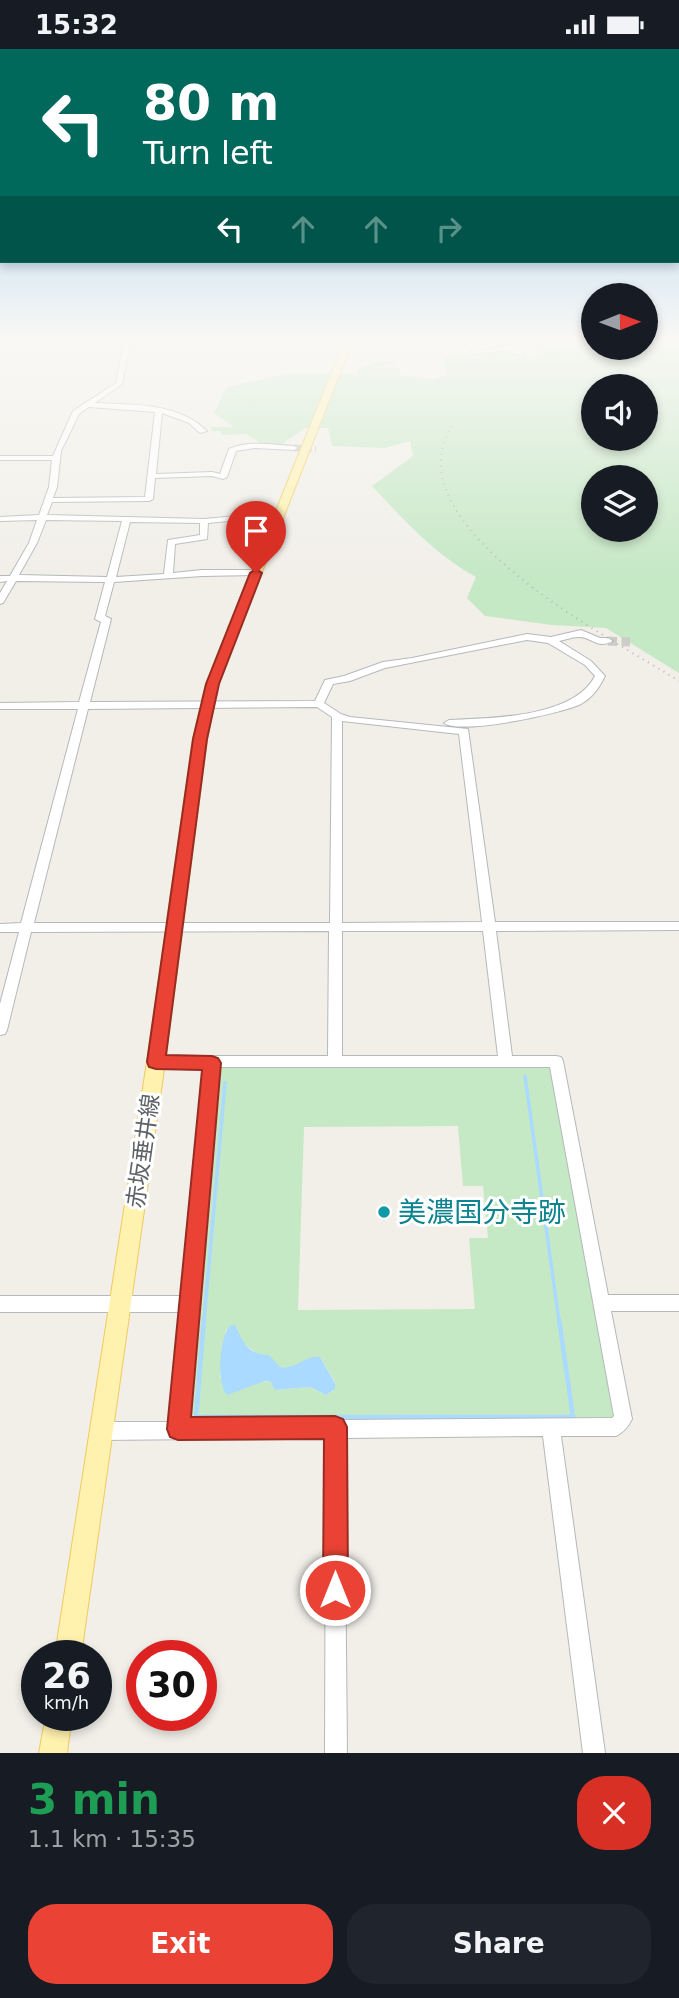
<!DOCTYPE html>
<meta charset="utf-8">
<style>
body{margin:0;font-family:"DejaVu Sans","Noto Sans JP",sans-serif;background:#20242c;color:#f1f3f6;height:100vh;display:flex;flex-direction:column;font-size:26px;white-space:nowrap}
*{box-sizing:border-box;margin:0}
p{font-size:23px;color:#9ea1a6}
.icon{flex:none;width:38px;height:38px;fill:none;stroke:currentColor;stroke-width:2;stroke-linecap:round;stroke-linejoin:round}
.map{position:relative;height:1704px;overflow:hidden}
.sheet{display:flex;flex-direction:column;background:#171b24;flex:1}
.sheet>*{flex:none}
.banner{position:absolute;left:0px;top:0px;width:679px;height:214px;box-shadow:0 4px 10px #0003;background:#00695c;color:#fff;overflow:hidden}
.needle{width:46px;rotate:89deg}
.controls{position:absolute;left:581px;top:234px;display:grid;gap:14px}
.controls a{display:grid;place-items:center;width:77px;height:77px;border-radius:50%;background:#171b24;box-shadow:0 4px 10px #0003;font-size:35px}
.speed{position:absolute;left:21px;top:1591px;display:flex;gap:14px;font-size:35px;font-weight:700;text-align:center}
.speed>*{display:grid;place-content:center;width:91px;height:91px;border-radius:50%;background:#171b24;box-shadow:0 4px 10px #0003;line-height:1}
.speed small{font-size:18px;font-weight:400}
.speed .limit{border:10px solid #d22;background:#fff;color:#111}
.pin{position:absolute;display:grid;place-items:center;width:60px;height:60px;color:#fff;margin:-72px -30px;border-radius:50% 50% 50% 0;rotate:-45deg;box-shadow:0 0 7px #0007}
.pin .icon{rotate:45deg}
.me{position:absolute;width:77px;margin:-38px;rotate:0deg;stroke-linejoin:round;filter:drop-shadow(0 0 5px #0008)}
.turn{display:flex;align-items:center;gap:24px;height:147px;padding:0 28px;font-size:32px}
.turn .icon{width:91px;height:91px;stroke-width:2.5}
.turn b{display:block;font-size:49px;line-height:60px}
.lanes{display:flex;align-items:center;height:66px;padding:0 28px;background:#0003;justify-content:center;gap:35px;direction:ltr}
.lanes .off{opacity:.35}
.round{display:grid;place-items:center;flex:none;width:74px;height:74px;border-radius:28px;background:#20242c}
.overview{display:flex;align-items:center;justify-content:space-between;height:119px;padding:0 28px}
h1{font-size:42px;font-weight:600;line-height:52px;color:#1e9e55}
.cta{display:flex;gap:14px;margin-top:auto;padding:14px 28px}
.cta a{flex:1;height:80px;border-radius:28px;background:#ea4335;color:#fff;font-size:28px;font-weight:600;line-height:80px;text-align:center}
.cta a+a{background:#20242c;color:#f1f3f6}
.status{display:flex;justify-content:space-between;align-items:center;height:49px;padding:0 35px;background:#171b24;direction:ltr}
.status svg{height:19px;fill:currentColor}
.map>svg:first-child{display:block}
.green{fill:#c5e8c5;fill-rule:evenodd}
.water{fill:#aadaff}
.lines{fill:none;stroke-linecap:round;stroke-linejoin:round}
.stream-far1{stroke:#aadaff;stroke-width:3.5}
.stream{stroke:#aadaff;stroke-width:4.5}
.minor-tunnel-far1{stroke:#ccccc8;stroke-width:7;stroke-dasharray:7 3.5;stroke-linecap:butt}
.minor-tunnel{stroke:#ccccc8;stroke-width:9;stroke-dasharray:9 4.5;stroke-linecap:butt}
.minor-casing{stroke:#b5b8bc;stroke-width:2}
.major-casing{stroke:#f2c960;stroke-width:2}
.minor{fill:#fff;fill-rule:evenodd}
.major{fill:#fff2af;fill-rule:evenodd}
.rail{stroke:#b6b7b8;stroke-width:2;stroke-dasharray:1 5;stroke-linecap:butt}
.route{fill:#ea4335;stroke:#982c22;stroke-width:2}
.culture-dot{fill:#0f9aa8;stroke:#fff;stroke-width:2.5}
.labels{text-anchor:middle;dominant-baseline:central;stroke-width:6;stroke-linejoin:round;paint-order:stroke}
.street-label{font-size:23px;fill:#5f6368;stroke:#fff}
.near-culture-label{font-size:28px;fill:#0d838f;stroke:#fff;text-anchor:start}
</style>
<div class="status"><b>15:32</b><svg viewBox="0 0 49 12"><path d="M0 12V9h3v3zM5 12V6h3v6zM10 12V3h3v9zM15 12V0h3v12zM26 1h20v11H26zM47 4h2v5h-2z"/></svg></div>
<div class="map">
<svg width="679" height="1704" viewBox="0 0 679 1704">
<rect width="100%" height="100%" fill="#f1efe8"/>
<g class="green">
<path d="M552,288H593V299H646V288H679V624L606,579L552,576L485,567L467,549L476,528C434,505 404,471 372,437L413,407L410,392L385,399L332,397L328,379H305L282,395L275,396L262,395L246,385L221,386V382H212L210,378H234L214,364L227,338L287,325H357L358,320L379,312H395V314L379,318L400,319V326L434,331L448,325L443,308L495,301L535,308ZM593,338H646V390H593ZM593,429H646V481H593Z"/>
<path d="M552,1016L614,1371L186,1374L216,1019ZM458,1077L463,1137H483L488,1189H469L475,1260L298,1261L304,1078ZM237,1280C243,1302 263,1305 280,1318C295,1321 305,1309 320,1308L335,1333V1340L326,1346L309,1338L276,1341L271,1333L220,1329L226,1281Z"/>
</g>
<path class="water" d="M231,1276H235C244,1294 247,1305 269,1306L280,1318C296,1321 305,1306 320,1308L335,1334V1340L326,1346L310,1338L275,1341L271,1333L265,1332L227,1346C216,1334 219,1287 231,1276Z"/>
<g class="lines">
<g class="stream-far1">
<path d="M525,1027L559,1272"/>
<path d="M204,1272L225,1034"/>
</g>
<g class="stream">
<path d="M204,1270L196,1368H326"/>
<path d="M326,1372V1368H573L559,1270"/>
<path d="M325,1394L326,1385"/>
</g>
<path class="minor-tunnel-far1" d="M294,399L316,400"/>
<path class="minor-tunnel" d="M608,592L630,593"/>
<g class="minor-casing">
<g id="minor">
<path d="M125,288H131L122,335L95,354C133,356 177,353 207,382L200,384L189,374L162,364L156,425L212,423L220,425L229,400C248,391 274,396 294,397L298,399L294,401L255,399L236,402L227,428L223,430L212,427L155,429L153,450L149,452L52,453L47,466L204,470L279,463L283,465L279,467L208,474L207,490L175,495L173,524L202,521H256L259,522V526L202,527L114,533L105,567L111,570L90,653L315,652L325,631L344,627L383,613L412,609L527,585L551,588L581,581L600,589H608L613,592C597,601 591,587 578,588C572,588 565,591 559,592L591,612L605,627C599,639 593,648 581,655C560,665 461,686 444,674L449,671C490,669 574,669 595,627L585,616L548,594L527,591L385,619L350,632L333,635L324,654L341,665L350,668L468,680L495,873H679V881L496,882L512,1007H556L561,1008L563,1012L608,1246H679V1262H611L632,1370C628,1378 624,1383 616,1387H561L605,1704H583L543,1387L344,1389L347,1704H325L326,1389L101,1391L95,1388L92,1382L95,1376L101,1373H170L181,1263H0V1247H182L205,1018L156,1019L151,1017L149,1013L151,1009L156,1007H328L329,882L31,883L7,981L5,985L0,986V955L19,883H0V875L21,874L78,660H0V654L79,653L101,573L95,570L105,533L16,532L3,554L0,555V544L7,532L0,533V527H10L29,494L37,471L0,472V468L39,466L49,438L52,411H0V407H53L73,362L116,334ZM89,358L155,363L145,448L53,449L57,438L61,402L79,365ZM46,471L122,472L107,528L19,526L37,494ZM130,473L200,474V486L168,491L164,525L116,528ZM317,658L332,668L330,874H34L88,660ZM342,672L459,685L482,873L342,874ZM342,882H483L498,1007H342ZM219,1018H550L614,1367L612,1369L340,1371L335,1369L330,1371L187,1372Z"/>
<path d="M462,288H468L478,302L508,297L525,305L522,307L507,301L474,305Z"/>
</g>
</g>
<g class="major-casing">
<g id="major">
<path d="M255,288L251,290L0,293V289Z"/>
<path d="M346,288H354L218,635L207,690L165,1013L81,1606H55L147,1013L193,690L206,635Z"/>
<path d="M46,1666H72L67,1704H39Z"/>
</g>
</g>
<use href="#minor" class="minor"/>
<use href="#major" class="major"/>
<g class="rail">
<path d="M519,323L557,306L593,295"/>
<path d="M452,377C389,477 613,590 679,632"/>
</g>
</g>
<linearGradient id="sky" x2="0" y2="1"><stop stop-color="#8fc3f1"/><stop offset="0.55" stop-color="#f9f8f5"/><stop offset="1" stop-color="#f9f8f5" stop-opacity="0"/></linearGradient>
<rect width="679" height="527" fill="url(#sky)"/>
<path class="route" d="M256,520L262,524L219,635L207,690L166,1006L212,1007L218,1009L221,1014L191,1368L335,1367L343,1370L347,1378L348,1541L344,1550L335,1554L326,1550L323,1541L324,1390L178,1391L170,1388L167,1380L202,1021L156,1020L149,1018L147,1013L193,690L206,635L250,524Z"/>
<circle class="culture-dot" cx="384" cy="1163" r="7"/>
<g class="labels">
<g class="street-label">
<text transform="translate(143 1102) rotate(-82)">赤坂垂井線</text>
</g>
<g class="near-culture-label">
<text x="398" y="1163">美濃国分寺跡</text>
</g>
</g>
</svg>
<div class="controls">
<a><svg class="needle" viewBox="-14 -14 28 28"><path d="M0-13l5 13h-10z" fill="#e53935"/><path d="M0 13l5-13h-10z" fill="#9ea1a6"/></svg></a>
<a><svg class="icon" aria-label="sound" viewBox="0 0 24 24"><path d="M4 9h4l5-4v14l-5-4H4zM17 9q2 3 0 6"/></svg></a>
<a><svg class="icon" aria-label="layers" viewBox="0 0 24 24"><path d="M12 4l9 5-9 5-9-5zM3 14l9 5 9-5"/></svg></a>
</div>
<div class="speed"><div>26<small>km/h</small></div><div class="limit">30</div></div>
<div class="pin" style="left:256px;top:524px;background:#d93025"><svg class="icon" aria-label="arrive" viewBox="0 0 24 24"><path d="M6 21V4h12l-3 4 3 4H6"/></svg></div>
<svg class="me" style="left:335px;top:1541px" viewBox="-20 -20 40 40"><circle r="17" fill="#ea4335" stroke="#fff" stroke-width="3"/><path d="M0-11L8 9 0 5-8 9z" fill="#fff"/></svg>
<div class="banner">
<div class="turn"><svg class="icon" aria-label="left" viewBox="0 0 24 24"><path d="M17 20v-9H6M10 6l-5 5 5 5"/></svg><div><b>80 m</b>Turn left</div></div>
<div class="lanes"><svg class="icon" aria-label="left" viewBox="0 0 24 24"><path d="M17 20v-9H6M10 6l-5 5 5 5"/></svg><svg class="icon off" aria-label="ahead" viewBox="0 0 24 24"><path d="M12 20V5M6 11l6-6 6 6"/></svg><svg class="icon off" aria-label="ahead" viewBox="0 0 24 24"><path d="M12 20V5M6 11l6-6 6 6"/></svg><svg class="icon off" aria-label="right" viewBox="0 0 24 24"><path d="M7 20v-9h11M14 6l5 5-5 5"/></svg></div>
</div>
</div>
<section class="sheet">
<div class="overview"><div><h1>3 min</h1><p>1.1 km · 15:35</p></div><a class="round" style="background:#d93025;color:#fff"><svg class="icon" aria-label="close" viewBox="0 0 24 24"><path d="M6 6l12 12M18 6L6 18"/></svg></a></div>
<div class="cta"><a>Exit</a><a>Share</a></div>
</section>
